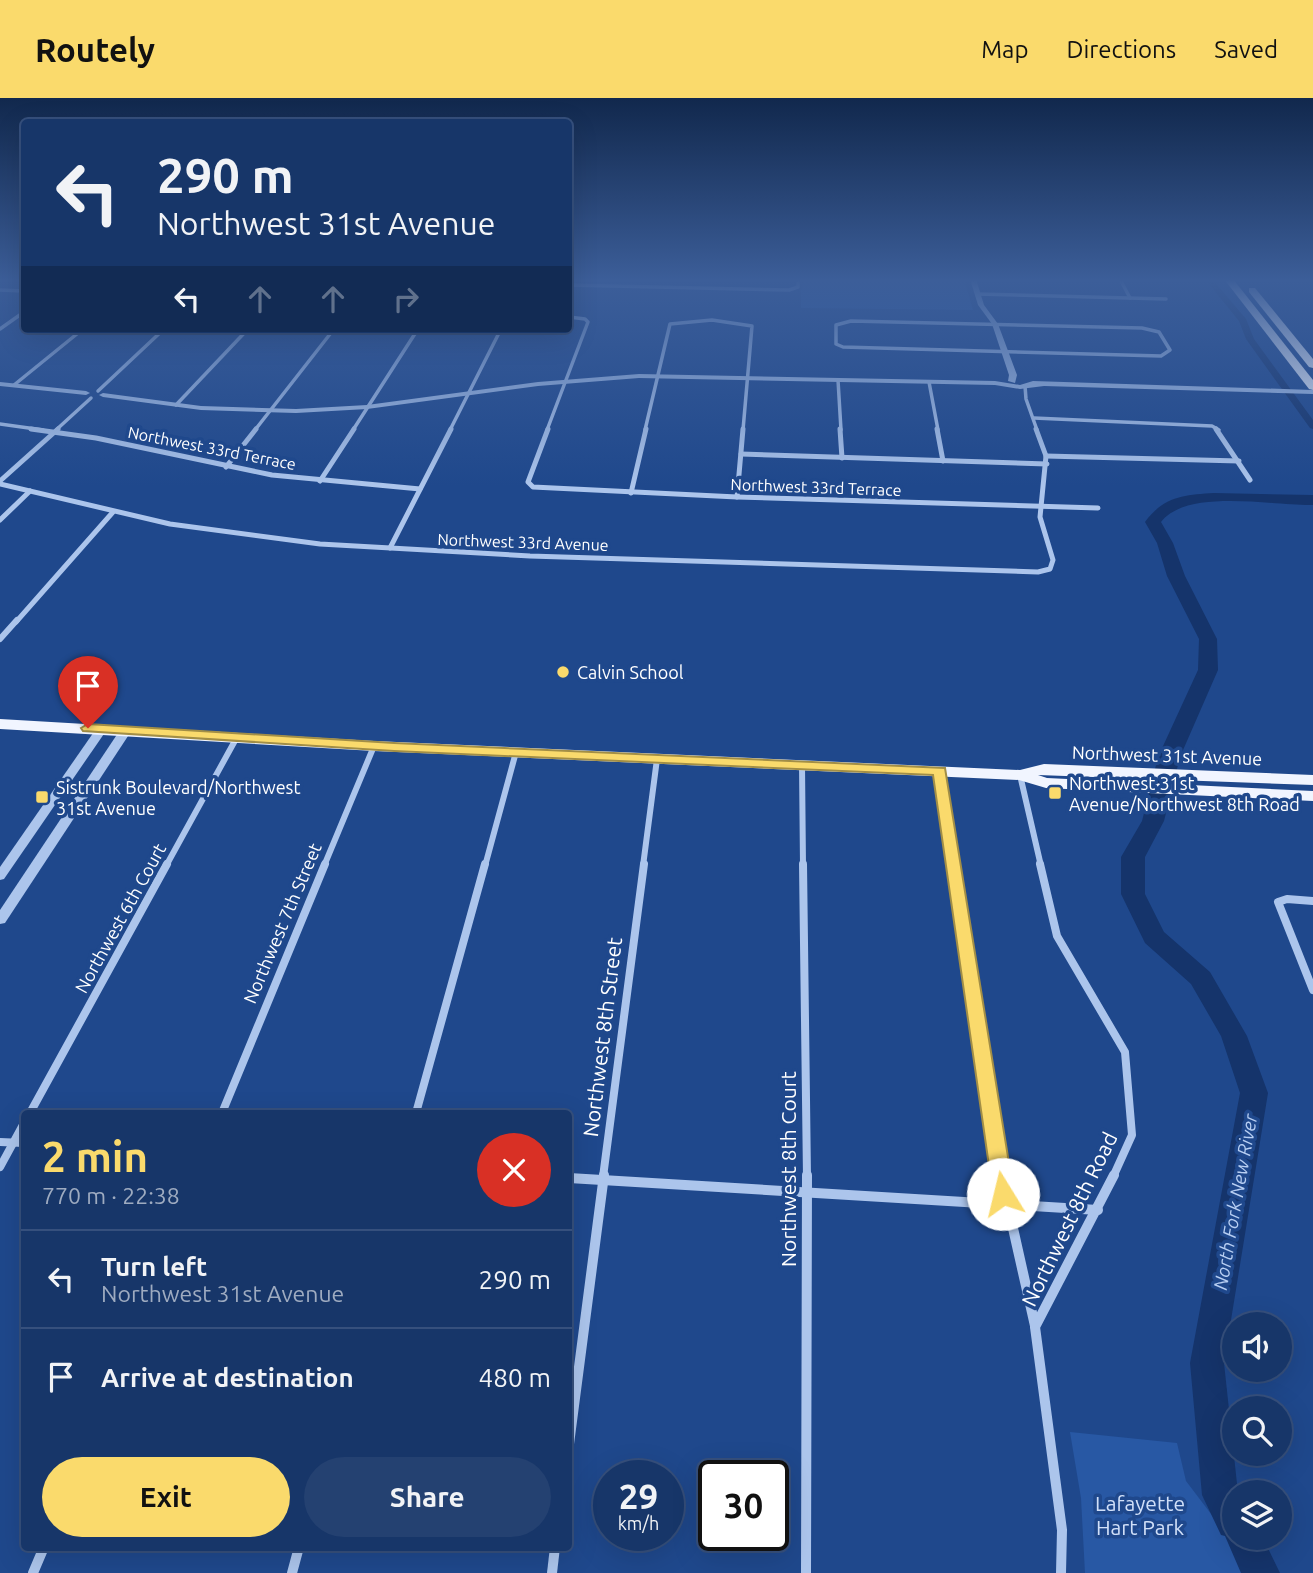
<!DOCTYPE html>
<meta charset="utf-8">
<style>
body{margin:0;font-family:Ubuntu,sans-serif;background:#244171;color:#f1f3f6;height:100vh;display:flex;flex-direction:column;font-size:26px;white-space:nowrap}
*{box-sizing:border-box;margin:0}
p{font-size:23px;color:#9eabc0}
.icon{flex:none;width:38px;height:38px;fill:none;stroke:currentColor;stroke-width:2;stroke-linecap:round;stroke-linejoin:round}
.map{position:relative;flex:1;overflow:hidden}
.drawer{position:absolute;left:21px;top:1012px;width:551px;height:441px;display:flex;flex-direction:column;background:#173669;border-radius:7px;box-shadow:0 7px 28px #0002,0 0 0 2px #36507d}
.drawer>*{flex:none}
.banner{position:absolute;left:21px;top:21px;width:551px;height:214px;border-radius:7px;box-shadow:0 7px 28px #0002,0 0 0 2px #36507d;background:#173669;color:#f1f3f6;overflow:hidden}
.controls{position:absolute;left:1222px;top:1214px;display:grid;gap:14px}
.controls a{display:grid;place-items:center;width:70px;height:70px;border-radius:50%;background:#173669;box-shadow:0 7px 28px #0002,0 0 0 2px #36507d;font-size:35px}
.speed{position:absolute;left:593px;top:1362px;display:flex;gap:14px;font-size:35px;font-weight:700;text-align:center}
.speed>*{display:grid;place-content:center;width:91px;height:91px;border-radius:50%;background:#173669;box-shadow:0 7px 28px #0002,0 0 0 2px #36507d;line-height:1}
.speed small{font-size:18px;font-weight:400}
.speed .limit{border:4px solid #111;border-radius:10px;background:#fff;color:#111}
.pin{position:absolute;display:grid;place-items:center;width:60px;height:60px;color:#fff;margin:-72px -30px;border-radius:50% 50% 50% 0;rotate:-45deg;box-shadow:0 0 7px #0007}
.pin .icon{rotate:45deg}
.me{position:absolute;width:77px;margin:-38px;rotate:351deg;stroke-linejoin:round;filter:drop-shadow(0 0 5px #0008)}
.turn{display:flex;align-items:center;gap:24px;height:147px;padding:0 21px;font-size:32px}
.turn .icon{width:91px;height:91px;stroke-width:2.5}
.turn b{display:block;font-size:49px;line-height:60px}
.lanes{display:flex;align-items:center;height:66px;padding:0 21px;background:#0003;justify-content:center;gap:35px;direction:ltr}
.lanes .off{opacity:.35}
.round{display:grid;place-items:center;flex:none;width:74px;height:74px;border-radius:37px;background:#244171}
.headline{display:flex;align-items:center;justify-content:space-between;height:119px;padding:0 21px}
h1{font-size:42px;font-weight:700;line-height:52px;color:#fada6c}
.action{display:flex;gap:14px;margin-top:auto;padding:14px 21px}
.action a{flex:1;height:80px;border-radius:42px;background:#fada6c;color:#111;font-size:28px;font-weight:700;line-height:80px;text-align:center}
.action a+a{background:#244171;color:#f1f3f6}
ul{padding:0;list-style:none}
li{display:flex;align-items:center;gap:21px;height:98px;padding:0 21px;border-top:2px solid #36507d}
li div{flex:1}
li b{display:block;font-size:26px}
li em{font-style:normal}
header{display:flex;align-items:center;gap:42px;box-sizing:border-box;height:98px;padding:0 35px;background:#fada6c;color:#111}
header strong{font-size:33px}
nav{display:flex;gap:38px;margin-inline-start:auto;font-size:24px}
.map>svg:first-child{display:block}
.green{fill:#2858a4}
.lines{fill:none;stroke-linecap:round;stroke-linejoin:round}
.canal{fill:#15346b;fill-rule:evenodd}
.river{fill:#15346b;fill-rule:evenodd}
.minor-far4{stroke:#acc5ec;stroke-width:3.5}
.minor-far3{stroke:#acc5ec;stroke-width:5}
.minor-far2{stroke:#acc5ec;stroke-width:6}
.minor-far1{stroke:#acc5ec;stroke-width:8}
.minor{stroke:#acc5ec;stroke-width:10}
.tertiary{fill:#acc5ec;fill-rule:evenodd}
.primary{fill:#f1f5ff;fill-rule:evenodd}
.route{fill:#fada6c;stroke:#a28e46;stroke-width:2}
.poi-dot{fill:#fada6c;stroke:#1f488c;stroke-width:2.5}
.labels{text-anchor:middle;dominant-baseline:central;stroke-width:7;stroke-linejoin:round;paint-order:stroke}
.far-street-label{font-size:16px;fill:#fff;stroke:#1f488c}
.poi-label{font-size:18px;fill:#fff;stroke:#1f488c;text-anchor:start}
.street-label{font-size:18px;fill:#fff;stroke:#1f488c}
.water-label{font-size:19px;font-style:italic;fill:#b8cff3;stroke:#1f488c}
.near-street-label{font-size:21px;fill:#fff;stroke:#1f488c}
.near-park-label{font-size:21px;fill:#d1e0f9;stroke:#1f488c}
</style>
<header>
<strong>Routely</strong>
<nav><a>Map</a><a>Directions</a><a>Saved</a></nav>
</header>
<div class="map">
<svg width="1313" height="1475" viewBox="0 0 1313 1475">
<rect width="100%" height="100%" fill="#1f488c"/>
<g class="green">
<path d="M804,181H964L973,212L801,210V193Z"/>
<path d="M1070,1334L1177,1345L1186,1383L1227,1437L1244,1475H1085L1081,1400Z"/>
</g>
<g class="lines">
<path class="canal" d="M1205,181H1212L1246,221L1254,241L1313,322V331L1310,330L1246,241L1239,223Z"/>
<path class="river" d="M1214,395L1313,397V407C1273,408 1187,390 1161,424L1173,445L1185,478L1217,541L1218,572L1180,659L1164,723L1145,759V796L1164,834L1210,874L1247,938L1268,995L1224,1265L1238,1395H1234V1440H1263L1280,1475H1241L1225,1438L1221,1437L1202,1397L1190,1265L1240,995L1221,938L1191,886L1145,845L1121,796V759L1142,723L1158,659L1198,572L1199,541L1167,478L1157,445L1145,424C1164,398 1184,397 1214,395Z"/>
<g class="minor-far4">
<path d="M1120,181L1130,200"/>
<path d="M569,187L789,192L798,189V181"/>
<path d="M0,192L24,193"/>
<path d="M977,196L1166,201"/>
<path d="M851,223L1142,230L1159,234L1170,252L1161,258L843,249L836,246V227Z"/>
<path d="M0,231L24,214"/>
<path d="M838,282L841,332"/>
<path d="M929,284L938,332"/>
<path d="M14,287L83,231"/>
<path d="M1025,288L1026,301L1037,332"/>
<path d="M98,293L164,231"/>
<path d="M176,307L248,231"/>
<path d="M1034,320L1212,328L1219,332"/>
<path d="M0,326L43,332"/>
<path d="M56,332L91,300"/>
<path d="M255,332L334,231"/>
<path d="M353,332L418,231"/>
<path d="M450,332L501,231"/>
<path d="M547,332L588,224L585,221L569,219"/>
<path d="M645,332L670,226L712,222L752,228L743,332"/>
</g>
<g class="minor-far3">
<path d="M31,331L96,340L272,377L420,391"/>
<path d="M548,331L528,384L533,389L737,399L1098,410"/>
<path d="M840,331L842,360"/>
<path d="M937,331L943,363"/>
<path d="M1216,331L1250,382"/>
<path d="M741,356L1047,366"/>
<path d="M1046,358L1239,363"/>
<path d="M226,369L256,331"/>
<path d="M0,383L58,331"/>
<path d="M320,383L354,331"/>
<path d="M0,386L170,426L320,446L530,458L1038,474L1050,471L1053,462L1040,419L1046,358L1036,331"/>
<path d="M631,395L646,331"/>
<path d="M737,399L743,331"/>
<path d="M0,422L30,393"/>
<path d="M390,450L451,331"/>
<path d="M16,524L113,414"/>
</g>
<g class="minor-far2">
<path d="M0,541L17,522"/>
<path d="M802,667L803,768"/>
<path d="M940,673L954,768"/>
<path d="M1020,677L1041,768"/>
<path d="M166,768L237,639"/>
<path d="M324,768L374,648"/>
<path d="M485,768L516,654"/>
<path d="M643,768L657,661"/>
</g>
<g class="minor-far1">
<path d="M803,766L807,1079"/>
<path d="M954,766L1001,1079"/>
<path d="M1040,766L1057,838L1125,954L1132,1037L1113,1079"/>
<path d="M1313,803L1287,801L1278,804L1313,892"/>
<path d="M30,1015L167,766"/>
<path d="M222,1015L325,766"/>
<path d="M416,1015L485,766"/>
<path d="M0,1044L24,1045"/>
<path d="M0,1069L24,1025"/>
<path d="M603,1079L644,766"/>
</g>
<g class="minor">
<path d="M1001,1077L1035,1228"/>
<path d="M569,1080L1098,1112"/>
<path d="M569,1346L604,1077"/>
<path d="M33,1475L44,1449"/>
<path d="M292,1475L299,1449"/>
<path d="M552,1475L555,1449"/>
<path d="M806,1475L807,1077"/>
<path d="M1061,1475L1062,1432L1035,1229L1114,1077"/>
</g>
<g class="tertiary">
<path d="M970,181H976L984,207L998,226L1017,277L1015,285L1008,283L1009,277L992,226L978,207Z"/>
<path d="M639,276L995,283L1020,287L1033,283L1313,292V296L1044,288L1020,291L995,287L639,280L538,288L367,311L296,315L201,312L103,299L99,297L103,295L201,308L296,311L367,307L538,284Z"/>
<path d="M0,284L86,293L90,295L86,297L0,288Z"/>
<path d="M102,627L108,630L4,781L0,782V769L98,628Z"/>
<path d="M126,629L132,632L5,825L0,826V812L120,632Z"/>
</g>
<g class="primary">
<path d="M1224,181H1233L1313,282V292L1309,291Z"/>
<path d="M1249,190H1255L1313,261V270L1309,269L1249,194Z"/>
<path d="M0,621L374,643L1020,672L1044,666L1313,677V687L1038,677L1047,680L1313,693V703L1046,690L1019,682L374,653L0,631Z"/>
</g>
</g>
<linearGradient id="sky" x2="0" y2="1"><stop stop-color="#11284d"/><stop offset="0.47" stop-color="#3c5e99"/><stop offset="1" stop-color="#3c5e99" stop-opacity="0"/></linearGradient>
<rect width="1313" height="388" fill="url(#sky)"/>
<path class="route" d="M88,626L394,645L945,670L1014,1096L1011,1102L1003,1105L996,1102L993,1096L933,677L394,653L83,633L81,630Z"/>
<g class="poi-dot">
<circle cx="563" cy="574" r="7"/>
<rect x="1048" y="688" width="14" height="14" rx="3.5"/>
<rect x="35" y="692" width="14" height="14" rx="3.5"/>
</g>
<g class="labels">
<g class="far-street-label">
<text transform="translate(212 350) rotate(11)">Northwest 33rd Terrace</text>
<text transform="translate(816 389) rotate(2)">Northwest 33rd Terrace</text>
<text transform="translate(523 444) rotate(2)">Northwest 33rd Avenue</text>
</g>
<g class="poi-label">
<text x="577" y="574">Calvin School</text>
<text x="1069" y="685">Northwest 31st<tspan x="1069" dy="21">Avenue/Northwest 8th Road</tspan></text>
<text x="56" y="689">Sistrunk Boulevard/Northwest<tspan x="56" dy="21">31st Avenue</tspan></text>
</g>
<g class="street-label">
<text transform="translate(1167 657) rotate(2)">Northwest 31st Avenue</text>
<text transform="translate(120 820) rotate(-61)">Northwest 6th Court</text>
<text transform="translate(282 825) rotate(-67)">Northwest 7th Street</text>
</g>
<g class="water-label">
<text transform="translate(1235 1104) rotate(-80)">North Fork New River</text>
</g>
<g class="near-street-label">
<text transform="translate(602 939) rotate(-83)">Northwest 8th Street</text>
<text transform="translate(788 1071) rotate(-90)">Northwest 8th Court</text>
<text transform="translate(1069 1121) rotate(-64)">Northwest 8th Road</text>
</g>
<g class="near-park-label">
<text x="1140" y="1405">Lafayette<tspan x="1140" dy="24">Hart Park</tspan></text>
</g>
</g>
</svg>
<div class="controls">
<a><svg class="icon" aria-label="sound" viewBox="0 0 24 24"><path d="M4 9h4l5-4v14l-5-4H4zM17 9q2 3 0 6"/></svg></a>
<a><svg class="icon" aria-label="search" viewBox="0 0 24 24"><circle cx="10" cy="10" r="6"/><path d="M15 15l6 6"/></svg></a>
<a><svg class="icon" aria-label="layers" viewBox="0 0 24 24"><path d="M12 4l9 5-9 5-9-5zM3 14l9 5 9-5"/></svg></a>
</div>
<div class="speed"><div>29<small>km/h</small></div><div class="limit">30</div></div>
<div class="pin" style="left:88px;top:630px;background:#d93025"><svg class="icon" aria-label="arrive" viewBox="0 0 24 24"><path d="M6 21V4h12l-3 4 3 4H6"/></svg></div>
<svg class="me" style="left:1003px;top:1096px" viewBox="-20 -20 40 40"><circle r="19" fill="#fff"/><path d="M0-13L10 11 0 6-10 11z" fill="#fada6c"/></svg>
<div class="banner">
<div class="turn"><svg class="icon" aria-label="left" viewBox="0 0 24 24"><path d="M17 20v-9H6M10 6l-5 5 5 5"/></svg><div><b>290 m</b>Northwest 31st Avenue</div></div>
<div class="lanes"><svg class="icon" aria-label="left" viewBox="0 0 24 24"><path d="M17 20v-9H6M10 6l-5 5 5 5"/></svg><svg class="icon off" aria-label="ahead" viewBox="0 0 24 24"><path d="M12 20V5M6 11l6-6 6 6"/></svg><svg class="icon off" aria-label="ahead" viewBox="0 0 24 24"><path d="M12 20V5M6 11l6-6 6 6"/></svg><svg class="icon off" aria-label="right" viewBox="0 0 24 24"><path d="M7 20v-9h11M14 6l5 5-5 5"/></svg></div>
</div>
<section class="drawer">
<div class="headline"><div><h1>2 min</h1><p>770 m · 22:38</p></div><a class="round" style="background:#d93025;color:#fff"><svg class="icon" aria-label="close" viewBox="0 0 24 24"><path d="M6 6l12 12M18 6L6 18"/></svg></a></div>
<ul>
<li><svg class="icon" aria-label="left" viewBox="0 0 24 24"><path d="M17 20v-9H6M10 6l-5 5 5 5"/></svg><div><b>Turn left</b><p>Northwest 31st Avenue</p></div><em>290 m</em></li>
<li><svg class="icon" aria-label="arrive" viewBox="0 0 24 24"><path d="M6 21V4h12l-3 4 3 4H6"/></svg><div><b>Arrive at destination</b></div><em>480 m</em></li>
</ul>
<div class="action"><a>Exit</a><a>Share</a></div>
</section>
</div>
